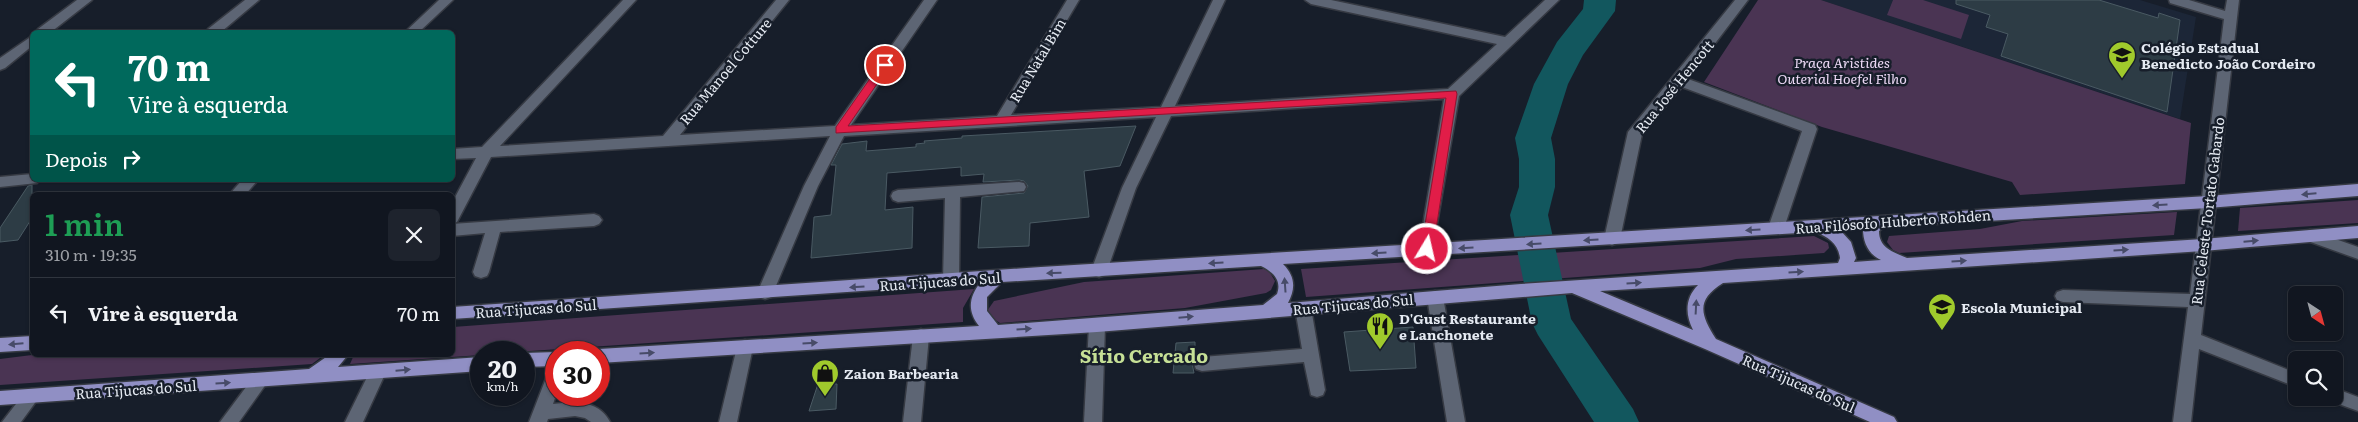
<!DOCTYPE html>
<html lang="pt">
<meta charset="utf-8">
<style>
body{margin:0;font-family:Literata,serif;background:#1e232d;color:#f1f3f6;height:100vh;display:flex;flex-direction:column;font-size:19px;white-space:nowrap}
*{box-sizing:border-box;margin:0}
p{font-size:16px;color:#9c9fa5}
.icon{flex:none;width:28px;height:28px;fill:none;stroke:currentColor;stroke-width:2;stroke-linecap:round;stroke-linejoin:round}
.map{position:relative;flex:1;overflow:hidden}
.panel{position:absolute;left:30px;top:192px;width:425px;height:165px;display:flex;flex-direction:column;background:#111620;border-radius:8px;box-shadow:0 1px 4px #0004,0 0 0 1px #30353e}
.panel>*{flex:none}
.hud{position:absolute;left:30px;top:30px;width:425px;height:152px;border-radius:8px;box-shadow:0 1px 4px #0004,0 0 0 1px #30353e;background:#00695c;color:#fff;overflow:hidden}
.needle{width:32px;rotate:144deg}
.fabs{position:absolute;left:2288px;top:286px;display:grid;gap:10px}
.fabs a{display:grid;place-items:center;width:55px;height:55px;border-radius:8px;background:#111620;box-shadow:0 1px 4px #0004,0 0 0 1px #30353e;font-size:25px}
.speed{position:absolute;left:470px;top:341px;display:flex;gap:10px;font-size:25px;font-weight:700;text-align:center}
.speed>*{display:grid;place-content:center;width:65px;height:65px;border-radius:50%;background:#111620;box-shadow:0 1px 4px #0004,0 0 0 1px #30353e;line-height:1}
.speed small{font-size:12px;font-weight:400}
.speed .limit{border:8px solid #d22;background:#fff;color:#111}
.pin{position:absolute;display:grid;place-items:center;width:42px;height:42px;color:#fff;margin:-21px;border:2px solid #fff;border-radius:50%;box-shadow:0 1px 5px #0007}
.me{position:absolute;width:55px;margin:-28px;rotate:9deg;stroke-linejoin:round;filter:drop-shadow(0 0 4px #0008)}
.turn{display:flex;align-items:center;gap:18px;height:105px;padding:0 15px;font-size:22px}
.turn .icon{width:65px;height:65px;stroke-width:2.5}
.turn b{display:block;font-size:35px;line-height:42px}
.then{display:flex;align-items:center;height:48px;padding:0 15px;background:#0003;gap:10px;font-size:19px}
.round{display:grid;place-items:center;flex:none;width:52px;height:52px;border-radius:8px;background:#1e232d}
.head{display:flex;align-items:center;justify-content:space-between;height:85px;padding:0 15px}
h1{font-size:30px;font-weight:600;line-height:38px;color:#1e9e55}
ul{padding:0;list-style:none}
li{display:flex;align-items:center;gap:15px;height:70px;padding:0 15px;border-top:1px solid #30353e}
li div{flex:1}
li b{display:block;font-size:19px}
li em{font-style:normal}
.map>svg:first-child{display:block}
.built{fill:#1c2637}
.green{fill:#4a3453}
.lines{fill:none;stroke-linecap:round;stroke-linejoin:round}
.river{fill:#12575e;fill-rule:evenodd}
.building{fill:#2d3c45;stroke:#4a5a63}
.minor-casing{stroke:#363a43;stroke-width:3}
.major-casing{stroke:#363a43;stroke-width:3}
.minor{fill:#5d6574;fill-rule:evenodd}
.major{fill:#908fc4;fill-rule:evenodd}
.oneway{fill:#474b68}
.route{fill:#e11d48;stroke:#92132f}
.labels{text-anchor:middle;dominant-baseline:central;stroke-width:5;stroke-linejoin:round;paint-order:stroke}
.poi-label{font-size:14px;font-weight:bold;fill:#e5eaf2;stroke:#171e2a;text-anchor:start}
.street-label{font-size:14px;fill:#e5eaf2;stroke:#171e2a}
.park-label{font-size:14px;font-style:italic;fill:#edd9f6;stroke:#171e2a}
.district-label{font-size:19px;font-weight:bold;fill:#c6e096;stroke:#171e2a}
</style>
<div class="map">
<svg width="2358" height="422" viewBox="0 0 2358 422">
<rect width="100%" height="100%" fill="#171e2a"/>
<path class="built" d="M1821,0H2140L2196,17L2180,119Z"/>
<g class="green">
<path d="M1758,0H1821L2191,123L2185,184L2020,195L2012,182L1822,127L1704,82Z"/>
<path d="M1893,0H1923L1969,15L1961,39L1887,15Z"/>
<path d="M2358,200V223L2238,231L2240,208Z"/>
<path d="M2177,212L2174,235L1899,253L1893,250L1887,242L1889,236L1980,229L2022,221Z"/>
<path d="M1814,236L1828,243L1829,248L1824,253L1736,259L1700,268L1306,297L1301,269Z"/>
<path d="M1264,269L1269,271L1275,281L1271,290L1266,293L1185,308L1000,323L989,316L987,311L994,301L1084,282Z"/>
<path d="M974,289L963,308V322L515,352H481V355L350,364L354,355H452L453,327Z"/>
<path d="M32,355H324L312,364L0,385V359Z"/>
</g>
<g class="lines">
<path class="river" d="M1584,0H1616L1615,11L1583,55L1568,84L1551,138L1555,159V187L1548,215L1571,319L1633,409L1639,422H1594L1538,335L1532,323L1510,215L1519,187V159L1515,138L1534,84L1557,42L1583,9Z"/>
</g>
<g class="building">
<path d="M1956,0H2099L2158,18L2159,13L2180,20L2167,112L2001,56L2008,34L1986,27L1990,15L1956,4Z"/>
<path d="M1136,126L1120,166L1084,171L1089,217L1030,223L1029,246L978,248L982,197L1024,193L1028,186L1024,181L1019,180L983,182L984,174L961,176V167L887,173L885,210L913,207L912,248L811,258L814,217L831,215L836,165H831L842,144L867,141L866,151L916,147V144L925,143L924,141L962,138V136Z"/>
<path d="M32,185V218L18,240L0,242V228L28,186Z"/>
<path d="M1413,327L1416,368L1350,371L1344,332Z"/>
<path d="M1195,342V358L1192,363L1194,373H1173L1176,343Z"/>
<path d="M818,384H837L836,409L809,411Z"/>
</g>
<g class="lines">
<g class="minor-casing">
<g id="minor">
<path d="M77,0H92L51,32H37L38,29Z"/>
<path d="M245,0H259L221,32H207L208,29Z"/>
<path d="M439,0H453L419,32H405Z"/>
<path d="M623,0H636L500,146L663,136L776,0H789L680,135L835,126L924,0H937L851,125L997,116L1067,0H1079L1011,115L1161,107L1213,0H1225L1175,106L1448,89L1497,44L1311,4L1305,0H1331L1505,37L1545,0H1559L1459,96L1432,253L1427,255L1422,253L1419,249L1444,99L1171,116L1136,188L1107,271L1105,275L1099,277L1093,275L1091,271L1122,188L1156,117L844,136L818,186L773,293L771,297L765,299L759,297L757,293L804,186L830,136L491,157L457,222L452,224V203L476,158L452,159V149L482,147Z"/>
<path d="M1735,0H1748L1688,79L1815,125L1817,129L1784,228L1781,232L1776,234L1771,232L1768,228L1802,131L1682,87L1642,134L1620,239L1617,243L1612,245L1607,243L1604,239L1628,132Z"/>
<path d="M2169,0H2189L2225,11L2227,0H2239L2201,335L2296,373V387L2199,349L2191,422H2173L2188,307L2063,302L2057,300L2055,296L2057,292L2063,290L2190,294L2224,19L2170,3Z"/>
<path d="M32,36V46L5,68L0,70V58Z"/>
<path d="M32,174V180H39L37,183L0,187V177Z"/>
<path d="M242,180H258L245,195H229Z"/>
<path d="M1019,182L1024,183L1026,187L1024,191L960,197L959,280L957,284L951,286L945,284L943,280L945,198L898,202L893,200L891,196L893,192L898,190Z"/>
<path d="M594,214L599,216L602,220L599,224L594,226L500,232L489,272L487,276L481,278L475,276L473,272L485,233L452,236V224Z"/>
<path d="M2310,230L2358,247V259L2305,240L2302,236L2305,232Z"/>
<path d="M1435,291L1441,293L1443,297L1465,422H1447L1427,297L1429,293Z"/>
<path d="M1303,302L1309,303L1311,308L1325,390L1323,395L1317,397L1311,395L1304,362L1202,371L1196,369L1194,364L1196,359L1202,357L1302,349L1295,308L1297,303Z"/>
<path d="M1097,318L1103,320L1105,325L1102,422H1084L1089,325L1091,320Z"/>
<path d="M921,329L927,331L929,336L921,422H903L913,336L915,331Z"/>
<path d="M745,340L751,342L753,347L737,422H719L737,347L739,342Z"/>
<path d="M378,365L384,367L386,372L363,422H345L372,367Z"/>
<path d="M556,366V395L553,404C575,401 599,400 610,422H591L585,418L575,416L548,419L547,422H529L548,373L550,368Z"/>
<path d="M261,373L267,375L269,380L239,422H220L255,375Z"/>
<path d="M2334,388L2358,397V411L2328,400L2327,398H2334Z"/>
<path d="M32,389L38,391L40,396L21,422H2L26,391Z"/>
</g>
</g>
<g class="major-casing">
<g id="major">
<path d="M2358,184V196L2208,208L1884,227L1879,231C1879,248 1893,252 1907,258L2203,239L2358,226V238L2203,251L1723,283C1696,300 1700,314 1716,339L1894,417L1897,422H1870L1705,349L1572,293L1097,332L599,363V352H593L599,349L979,326C967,311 969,297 980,283L452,319V307L1041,267L2208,196ZM1863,229C1863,242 1868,254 1881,260L1854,262L1856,258L1851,242L1840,230ZM1815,232C1828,237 1838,243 1840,258L1838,263L1521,284L1288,303C1296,288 1295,276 1283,264ZM1261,266C1273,272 1282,280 1277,294L1263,305L998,325L987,311V297L1002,282ZM1698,285C1685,298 1685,314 1693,330L1600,291Z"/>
<path d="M32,336V350L0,352V338Z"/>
<path d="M557,352L556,366L524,367V353Z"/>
<path d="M329,355H348L338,367L481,357V371L0,405V391L309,369Z"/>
</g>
</g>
<use href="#minor" class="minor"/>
<use href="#major" class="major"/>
</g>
<defs><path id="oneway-solid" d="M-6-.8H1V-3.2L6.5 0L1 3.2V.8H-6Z" transform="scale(1.25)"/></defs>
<g class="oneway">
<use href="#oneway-solid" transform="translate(2309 194) rotate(175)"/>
<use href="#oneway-solid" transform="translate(2160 205) rotate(177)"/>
<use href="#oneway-solid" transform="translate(1753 230) rotate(176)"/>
<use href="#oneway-solid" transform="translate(1591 240) rotate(176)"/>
<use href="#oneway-solid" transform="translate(2251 241) rotate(-5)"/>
<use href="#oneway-solid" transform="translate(1534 244) rotate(176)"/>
<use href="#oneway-solid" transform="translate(1466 248) rotate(177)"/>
<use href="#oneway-solid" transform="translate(2121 250) rotate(-4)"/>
<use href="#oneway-solid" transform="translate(1379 253) rotate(176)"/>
<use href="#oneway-solid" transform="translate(1959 261) rotate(-4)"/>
<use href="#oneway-solid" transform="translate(1216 263) rotate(176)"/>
<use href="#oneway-solid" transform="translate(1796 272) rotate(-4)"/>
<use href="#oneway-solid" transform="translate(1054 273) rotate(178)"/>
<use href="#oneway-solid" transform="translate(1634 283) rotate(-4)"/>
<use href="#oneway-solid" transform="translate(1285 285) rotate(-94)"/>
<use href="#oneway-solid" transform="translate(857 287) rotate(176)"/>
<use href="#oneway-solid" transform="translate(1696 307) rotate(-87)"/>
<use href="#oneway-solid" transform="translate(1186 317) rotate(-5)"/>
<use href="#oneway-solid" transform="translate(1024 329) rotate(-4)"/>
<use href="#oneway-solid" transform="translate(810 343) rotate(-4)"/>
<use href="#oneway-solid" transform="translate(16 344) rotate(175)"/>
<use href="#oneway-solid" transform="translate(647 353) rotate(-3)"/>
<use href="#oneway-solid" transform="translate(403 370) rotate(-5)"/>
<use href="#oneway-solid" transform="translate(223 383) rotate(-4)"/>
</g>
<path class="route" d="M885,62L890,65L848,126L1456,91L1457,94L1433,249L1427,254L1421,249L1446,98L836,133V127L881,63Z"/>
<defs>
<g id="school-pin" transform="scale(1.4375)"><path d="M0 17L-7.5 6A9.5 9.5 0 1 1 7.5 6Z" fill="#a0ca2c" stroke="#171e2a"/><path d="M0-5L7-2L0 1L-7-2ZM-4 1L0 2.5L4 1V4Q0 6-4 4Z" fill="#111"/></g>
<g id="restaurant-pin" transform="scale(1.4375)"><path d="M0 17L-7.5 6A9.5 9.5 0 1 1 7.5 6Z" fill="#a0ca2c" stroke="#171e2a"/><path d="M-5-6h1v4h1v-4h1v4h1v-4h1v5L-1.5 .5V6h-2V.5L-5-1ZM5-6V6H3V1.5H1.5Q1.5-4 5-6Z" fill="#111"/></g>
<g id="shop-pin" transform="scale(1.4375)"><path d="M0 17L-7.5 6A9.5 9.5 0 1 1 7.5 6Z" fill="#a0ca2c" stroke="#171e2a"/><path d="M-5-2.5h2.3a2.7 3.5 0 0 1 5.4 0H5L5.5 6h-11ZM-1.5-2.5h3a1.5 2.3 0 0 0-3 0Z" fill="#111"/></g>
</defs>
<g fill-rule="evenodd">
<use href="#school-pin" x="2122" y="55"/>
<use href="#school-pin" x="1942" y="307"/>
<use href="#restaurant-pin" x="1380" y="326"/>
<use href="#shop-pin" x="825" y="373"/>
</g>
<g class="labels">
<g class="poi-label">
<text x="2141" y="47">Colégio Estadual<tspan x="2141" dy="16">Benedicto João Cordeiro</tspan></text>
<text x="1961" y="307">Escola Municipal</text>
<text x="1399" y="318">D'Gust Restaurante<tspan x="1399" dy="16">e Lanchonete</tspan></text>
<text x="844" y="373">Zaion Barbearia</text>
</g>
<g class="street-label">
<text transform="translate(1037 60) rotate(-59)">Rua Natal Bim</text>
<text transform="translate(725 71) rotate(-50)">Rua Manoel Cotture</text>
<text transform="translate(1674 86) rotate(-51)">Rua José Hencott</text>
<text transform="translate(2207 211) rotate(-83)">Rua Celeste Tortato Gabardo</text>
<text transform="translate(1893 221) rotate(-4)">Rua Filósofo Huberto Rohden</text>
<text transform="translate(940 281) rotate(-4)">Rua Tijucas do Sul</text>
<text transform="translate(1353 304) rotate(-5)">Rua Tijucas do Sul</text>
<text transform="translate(536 308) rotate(-4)">Rua Tijucas do Sul</text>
<text transform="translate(1799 383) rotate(24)">Rua Tijucas do Sul</text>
<text transform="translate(136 389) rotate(-4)">Rua Tijucas do Sul</text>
</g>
<g class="park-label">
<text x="1842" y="62">Praça Aristides<tspan x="1842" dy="16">Outerial Hoefel Filho</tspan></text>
</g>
<g class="district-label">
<text x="1144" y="355">Sítio Cercado</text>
</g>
</g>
</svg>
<div class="fabs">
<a><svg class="needle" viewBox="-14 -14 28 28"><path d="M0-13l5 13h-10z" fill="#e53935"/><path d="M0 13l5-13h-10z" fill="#9c9fa5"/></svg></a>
<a><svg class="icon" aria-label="search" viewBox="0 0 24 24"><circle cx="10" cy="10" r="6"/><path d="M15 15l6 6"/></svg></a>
</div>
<div class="speed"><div>20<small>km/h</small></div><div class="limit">30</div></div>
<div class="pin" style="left:885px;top:65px;background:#d93025"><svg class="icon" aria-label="arrive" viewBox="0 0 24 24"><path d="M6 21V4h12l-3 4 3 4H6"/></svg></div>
<svg class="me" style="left:1427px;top:249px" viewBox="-20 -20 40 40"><circle r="17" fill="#e11d48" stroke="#fff" stroke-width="3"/><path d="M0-11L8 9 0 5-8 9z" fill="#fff"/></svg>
<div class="hud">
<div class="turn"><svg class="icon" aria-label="left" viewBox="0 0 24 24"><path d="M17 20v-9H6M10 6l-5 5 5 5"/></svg><div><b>70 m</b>Vire à esquerda</div></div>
<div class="then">Depois<svg class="icon" aria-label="right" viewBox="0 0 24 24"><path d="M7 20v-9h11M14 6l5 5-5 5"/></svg></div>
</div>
<section class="panel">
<div class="head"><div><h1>1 min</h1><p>310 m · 19:35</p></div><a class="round"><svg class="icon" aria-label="close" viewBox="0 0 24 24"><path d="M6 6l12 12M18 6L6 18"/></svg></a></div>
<ul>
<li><svg class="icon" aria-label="left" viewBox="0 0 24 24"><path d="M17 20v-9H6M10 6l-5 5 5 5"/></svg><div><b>Vire à esquerda</b></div><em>70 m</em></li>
</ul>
</section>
</div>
